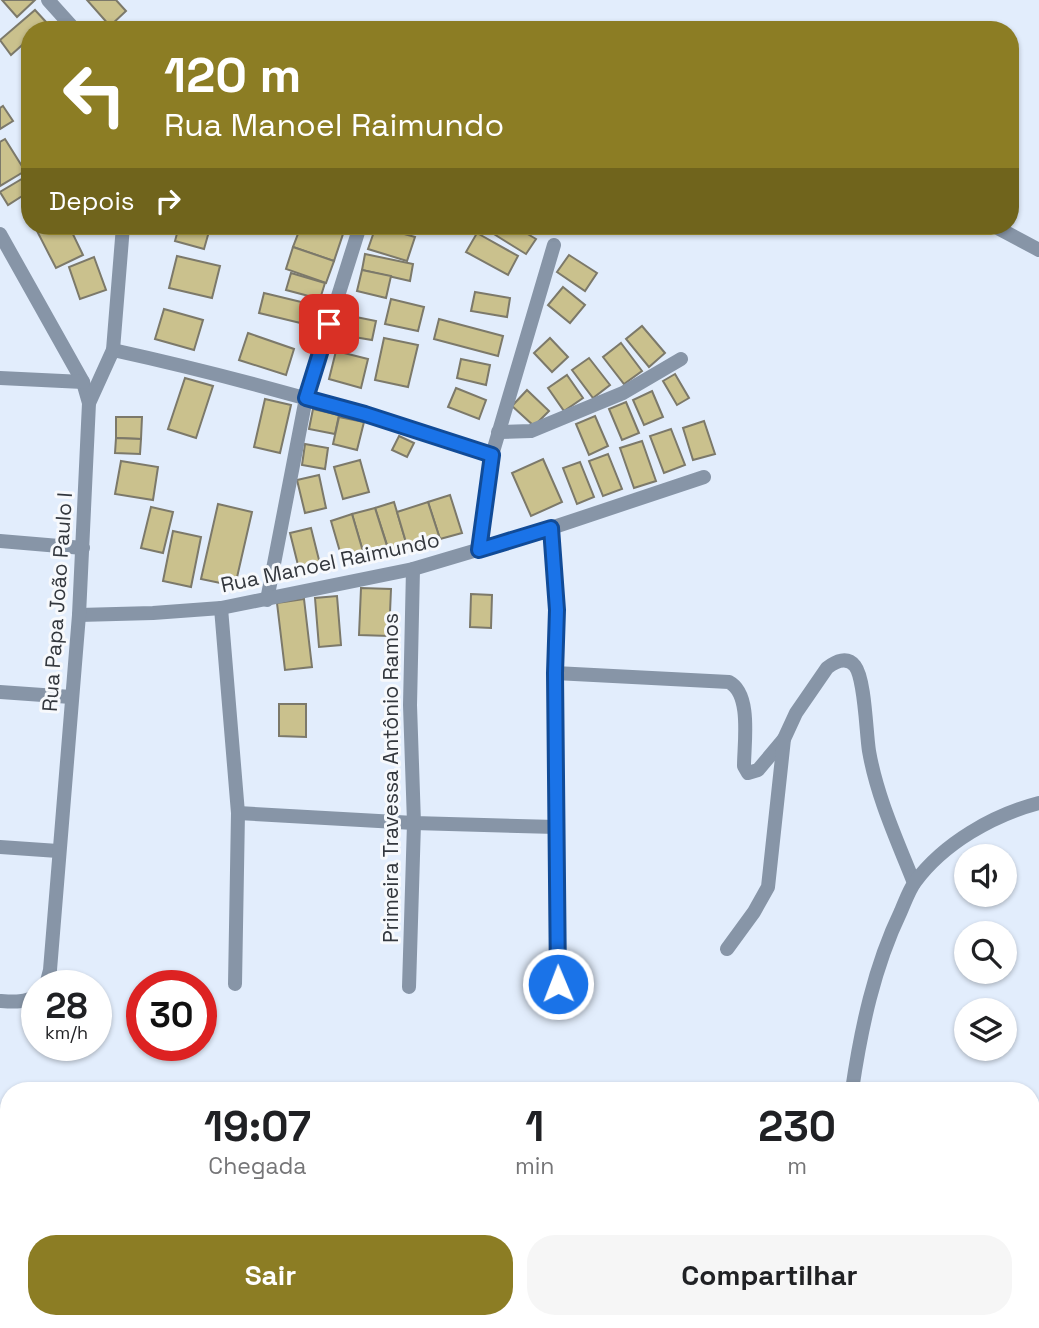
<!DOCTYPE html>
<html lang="pt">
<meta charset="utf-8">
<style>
body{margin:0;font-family:"Space Grotesk",sans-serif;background:#f6f6f6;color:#202124;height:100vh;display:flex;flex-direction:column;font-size:26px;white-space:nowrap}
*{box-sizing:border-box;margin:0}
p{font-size:23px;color:#757577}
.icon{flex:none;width:38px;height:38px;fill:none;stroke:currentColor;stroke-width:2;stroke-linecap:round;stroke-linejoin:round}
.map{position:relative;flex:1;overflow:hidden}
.side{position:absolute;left:0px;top:1082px;width:1040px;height:247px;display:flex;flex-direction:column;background:#fff;border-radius:28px 28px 0 0;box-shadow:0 2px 5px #0004}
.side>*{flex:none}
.top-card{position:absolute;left:21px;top:21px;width:998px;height:214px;border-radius:28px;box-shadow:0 2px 5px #0004;background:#8c7d24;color:#fff;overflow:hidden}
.tools{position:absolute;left:954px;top:844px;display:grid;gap:14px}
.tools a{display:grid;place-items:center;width:63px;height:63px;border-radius:50%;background:#fff;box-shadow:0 2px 5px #0004;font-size:35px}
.speed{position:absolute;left:21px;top:970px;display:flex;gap:14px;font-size:35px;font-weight:700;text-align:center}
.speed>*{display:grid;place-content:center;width:91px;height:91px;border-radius:50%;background:#fff;box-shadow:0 2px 5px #0004;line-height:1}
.speed small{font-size:18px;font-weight:400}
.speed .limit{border:10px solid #d22;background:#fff;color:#111}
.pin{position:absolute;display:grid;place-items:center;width:60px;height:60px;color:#fff;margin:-30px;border-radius:14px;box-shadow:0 4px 10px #0006}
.me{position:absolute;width:77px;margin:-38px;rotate:359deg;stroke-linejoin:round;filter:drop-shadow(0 0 5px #0008)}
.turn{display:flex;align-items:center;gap:24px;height:147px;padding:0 28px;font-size:32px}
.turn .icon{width:91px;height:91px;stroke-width:2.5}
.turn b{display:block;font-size:49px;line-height:60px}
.then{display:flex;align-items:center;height:66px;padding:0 28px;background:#0003;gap:14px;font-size:26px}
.eta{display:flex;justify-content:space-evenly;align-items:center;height:119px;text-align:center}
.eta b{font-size:42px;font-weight:700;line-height:49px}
.action{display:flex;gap:14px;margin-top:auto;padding:14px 28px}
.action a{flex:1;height:80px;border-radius:28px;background:#8c7d24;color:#fff;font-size:28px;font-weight:700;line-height:80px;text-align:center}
.action a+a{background:#f6f6f6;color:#202124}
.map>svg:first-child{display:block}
.building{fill:#cac18d;stroke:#7c796a;stroke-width:2}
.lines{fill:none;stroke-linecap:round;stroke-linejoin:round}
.street{stroke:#8795a7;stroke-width:14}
.route-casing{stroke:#114b97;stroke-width:18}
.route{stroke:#1a73e8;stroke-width:12}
.labels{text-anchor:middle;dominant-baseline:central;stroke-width:6;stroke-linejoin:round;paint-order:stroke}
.street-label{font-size:21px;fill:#33373d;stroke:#f7f9fc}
</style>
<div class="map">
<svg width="1039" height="1328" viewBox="0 0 1039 1328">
<rect width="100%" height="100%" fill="#e2edfc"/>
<g class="building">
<path d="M2,0H35L17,17Z"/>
<path d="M87,0H116L126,11L110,26Z"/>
<path d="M35,10L47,23L39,30H30V38L11,55L0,40Z"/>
<path d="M3,106L13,121L0,129V108Z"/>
<path d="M5,139L25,171L0,186V142Z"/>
<path d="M25,177L30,185V191L8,205L0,192Z"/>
<path d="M46,226H69L83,255L56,268L37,231Z"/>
<path d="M179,226L210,228L204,249L175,241Z"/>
<path d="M301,226H330L344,231L334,261L293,247Z"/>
<path d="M376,226L415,237L407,261L368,249Z"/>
<path d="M492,226H514L536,239L526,254L489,231Z"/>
<path d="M477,233L518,256L508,275L466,252Z"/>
<path d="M293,247L334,261L326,283L286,269Z"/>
<path d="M365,254L413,264L410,281L362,270Z"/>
<path d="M569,255L597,273L585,291L557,272Z"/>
<path d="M177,256L220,266L212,298L169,288Z"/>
<path d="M94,257L106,290L80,299L69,267Z"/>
<path d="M362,270L391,276L386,298L357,291Z"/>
<path d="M291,273L325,283L320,299L286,290Z"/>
<path d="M563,287L585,305L570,323L548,305Z"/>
<path d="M475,292L510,298L507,317L471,311Z"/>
<path d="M264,293L322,307L317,327L259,313Z"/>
<path d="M391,299L424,307L418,331L385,324Z"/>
<path d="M164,309L203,320L194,350L155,339Z"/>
<path d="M346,315L376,321L372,340L342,335Z"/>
<path d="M439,319L503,336L498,356L434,339Z"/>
<path d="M642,326L665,353L649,367L626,339Z"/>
<path d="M248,333L294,349L286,375L239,360Z"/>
<path d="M384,338L418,345L408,387L375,380Z"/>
<path d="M550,338L568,357L552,372L534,353Z"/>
<path d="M621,343L642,371L624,384L603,357Z"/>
<path d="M336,351L368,359L361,388L329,379Z"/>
<path d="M589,358L610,385L593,398L572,370Z"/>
<path d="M461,359L490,365L486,385L457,378Z"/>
<path d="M675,374L689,398L677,405L663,381Z"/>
<path d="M567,375L583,398L564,411L548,388Z"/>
<path d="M185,378L213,386L196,438L168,429Z"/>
<path d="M456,388L486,400L479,419L448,407Z"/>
<path d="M527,390L549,411L534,426L512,406Z"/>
<path d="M652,391L663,417L644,425L633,400Z"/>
<path d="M265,399L291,405L280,453L254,447Z"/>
<path d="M626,402L639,433L622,440L609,409Z"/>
<path d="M313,409L339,415L335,434L309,429Z"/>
<path d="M595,416L608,446L589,455L576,424Z"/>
<path d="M116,417H142L141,439L116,438Z"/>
<path d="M339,417L364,422L357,450L333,444Z"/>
<path d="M704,421L715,454L693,460L683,428Z"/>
<path d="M671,429L685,465L664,473L650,436Z"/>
<path d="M399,436L414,443L407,457L392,450Z"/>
<path d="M116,438L141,439L140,454L115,453Z"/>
<path d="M642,441L656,481L634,488L620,448Z"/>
<path d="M305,444L328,448L325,469L302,465Z"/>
<path d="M608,454L622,489L603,496L589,461Z"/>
<path d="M543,459L562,502L531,516L512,473Z"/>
<path d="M360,460L369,492L343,499L334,467Z"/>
<path d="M121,461L158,467L153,500L115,494Z"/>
<path d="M580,462L594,497L577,504L563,468Z"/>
<path d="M319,475L326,508L305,513L297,480Z"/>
<path d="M450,495L462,533L440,539L428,502Z"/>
<path d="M394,502L408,549L390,554L375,508Z"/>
<path d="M428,502L440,539L408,549L397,512Z"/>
<path d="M218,504L252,512L235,586L201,579Z"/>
<path d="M151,507L173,512L163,553L141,548Z"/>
<path d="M375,508L388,549L364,555L352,514Z"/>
<path d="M352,514L364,555L343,562L331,521Z"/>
<path d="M311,528L320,564L299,569L290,533Z"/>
<path d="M173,531L201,537L191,587L163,581Z"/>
<path d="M361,588L391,589L389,636L359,635Z"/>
<path d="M471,594L492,595L491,628L470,627Z"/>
<path d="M337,596L341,645L319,647L315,598Z"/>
<path d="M304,599L312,667L285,670L277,603Z"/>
<path d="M279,704H306V737L279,736Z"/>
</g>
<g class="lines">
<g class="street">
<path d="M48,0L75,30"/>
<path d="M994,226L1039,250"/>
<path d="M0,234L83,382L89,403"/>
<path d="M113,350C241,378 367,414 492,455"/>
<path d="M0,378L83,382"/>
<path d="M498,432L531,431L623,393L681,359"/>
<path d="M551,528L557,610L555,673L558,1010"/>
<path d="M0,541L83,548"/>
<path d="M479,550L492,455L554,245"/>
<path d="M267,600L306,398L360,226"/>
<path d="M221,608L238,813L235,984"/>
<path d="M79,615L153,613L221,608L413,569L551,528L704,477"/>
<path d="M555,673L729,682C752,694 744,743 744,766L748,773L758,770L784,739"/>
<path d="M0,692L71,697"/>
<path d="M238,813L414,823L556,827"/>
<path d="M0,847L58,851"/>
<path d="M727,949L754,912L768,887L784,739L796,713L827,668C836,661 847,656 855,666C865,679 866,732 869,751C877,797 897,840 914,883"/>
<path d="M46,985L50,970L79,615L89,403L113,350L123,226"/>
<path d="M409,987L414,823L410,705L413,569"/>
<path d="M0,1001C14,1002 25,1003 37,995"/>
<path d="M852,1090C861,1029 874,967 901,911C905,902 909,890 915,882C944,843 993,815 1039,803"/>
<path d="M823,1328L824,1320"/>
</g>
</g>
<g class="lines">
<g class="route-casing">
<path id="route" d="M329,324L306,398L365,414L492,455L479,550L551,528L557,610L555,673L558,984"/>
</g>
<use href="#route" class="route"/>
</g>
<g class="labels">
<g class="street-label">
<text transform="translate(330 562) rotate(-12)">Rua Manoel Raimundo</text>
<text transform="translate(57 602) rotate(-86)">Rua Papa João Paulo I</text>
<text transform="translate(390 778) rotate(-90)">Primeira Travessa Antônio Ramos</text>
</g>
</g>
</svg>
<div class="tools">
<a><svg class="icon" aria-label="sound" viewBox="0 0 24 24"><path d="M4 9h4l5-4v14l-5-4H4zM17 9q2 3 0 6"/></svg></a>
<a><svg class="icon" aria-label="search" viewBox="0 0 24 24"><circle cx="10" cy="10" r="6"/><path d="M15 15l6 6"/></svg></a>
<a><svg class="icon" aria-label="layers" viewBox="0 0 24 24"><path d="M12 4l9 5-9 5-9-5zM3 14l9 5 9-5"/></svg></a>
</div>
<div class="speed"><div>28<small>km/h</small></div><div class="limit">30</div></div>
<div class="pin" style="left:329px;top:324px;background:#d93025"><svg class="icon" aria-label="arrive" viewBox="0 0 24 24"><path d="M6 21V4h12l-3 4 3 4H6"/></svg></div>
<svg class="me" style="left:558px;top:984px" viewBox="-20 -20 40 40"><circle r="17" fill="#1a73e8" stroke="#fff" stroke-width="3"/><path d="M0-11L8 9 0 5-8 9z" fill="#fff"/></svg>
<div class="top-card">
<div class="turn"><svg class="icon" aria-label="left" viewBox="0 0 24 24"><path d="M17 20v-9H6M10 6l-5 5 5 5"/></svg><div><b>120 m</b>Rua Manoel Raimundo</div></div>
<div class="then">Depois<svg class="icon" aria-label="right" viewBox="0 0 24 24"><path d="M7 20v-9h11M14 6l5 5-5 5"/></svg></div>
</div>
<section class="side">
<div class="eta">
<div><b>19:07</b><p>Chegada</p></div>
<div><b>1</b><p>min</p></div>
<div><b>230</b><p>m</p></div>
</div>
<div class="action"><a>Sair</a><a>Compartilhar</a></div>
</section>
</div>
